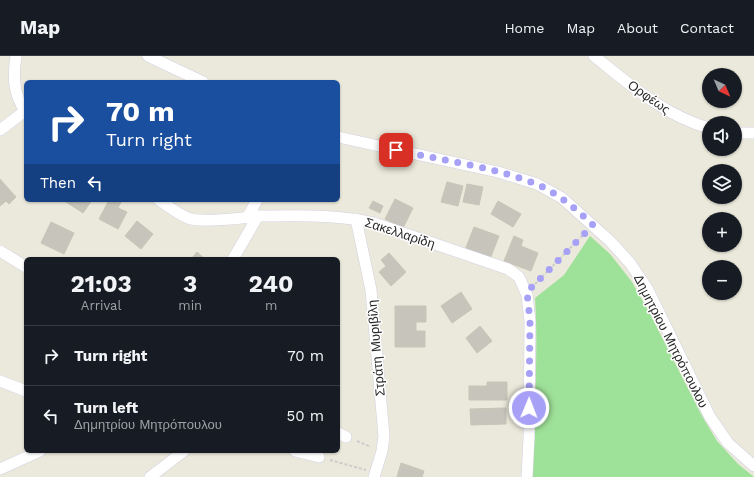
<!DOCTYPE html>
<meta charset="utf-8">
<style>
body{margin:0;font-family:"Work Sans",sans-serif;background:#242831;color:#f1f3f6;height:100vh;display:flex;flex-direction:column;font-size:15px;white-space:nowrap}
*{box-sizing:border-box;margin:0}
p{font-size:13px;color:#9ea1a6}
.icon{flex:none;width:22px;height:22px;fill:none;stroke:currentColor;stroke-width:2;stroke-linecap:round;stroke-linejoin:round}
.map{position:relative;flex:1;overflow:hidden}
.panel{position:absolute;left:24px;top:201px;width:316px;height:196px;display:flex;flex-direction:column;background:#171b24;border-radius:6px;box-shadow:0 1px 3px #0004}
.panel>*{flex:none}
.top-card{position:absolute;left:24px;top:24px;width:316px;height:122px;border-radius:6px;box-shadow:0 1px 3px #0004;background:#1a4fa0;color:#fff;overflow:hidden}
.needle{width:26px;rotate:136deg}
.tools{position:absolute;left:702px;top:12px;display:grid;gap:8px}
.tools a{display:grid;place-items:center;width:40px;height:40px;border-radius:50%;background:#171b24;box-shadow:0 1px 3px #0004;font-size:20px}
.pin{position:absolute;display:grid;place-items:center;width:34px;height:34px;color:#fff;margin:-17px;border-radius:8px;box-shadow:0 2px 6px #0006}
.me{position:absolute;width:44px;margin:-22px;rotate:1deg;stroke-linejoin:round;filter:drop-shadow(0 0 3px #0008)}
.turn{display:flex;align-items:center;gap:14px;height:84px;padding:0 16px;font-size:18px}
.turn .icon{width:52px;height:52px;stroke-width:2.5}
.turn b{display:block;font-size:28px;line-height:34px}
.then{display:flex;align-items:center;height:38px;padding:0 16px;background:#0003;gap:8px;font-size:15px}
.eta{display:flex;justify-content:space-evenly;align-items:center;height:68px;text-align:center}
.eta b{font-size:24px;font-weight:700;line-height:28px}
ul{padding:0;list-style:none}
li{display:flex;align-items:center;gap:12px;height:60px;padding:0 16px;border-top:1px solid #363941}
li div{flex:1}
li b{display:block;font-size:15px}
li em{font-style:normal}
header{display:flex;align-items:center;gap:24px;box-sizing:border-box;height:56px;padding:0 20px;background:#171b24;border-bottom:1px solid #363941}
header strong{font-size:19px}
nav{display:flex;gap:22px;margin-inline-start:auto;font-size:14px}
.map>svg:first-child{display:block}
.green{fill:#9ee198}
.building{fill:#c7c5bb;stroke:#c7c5b5}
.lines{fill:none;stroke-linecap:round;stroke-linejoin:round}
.street-casing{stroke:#d2d0e2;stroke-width:12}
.path{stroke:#ccc;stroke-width:2;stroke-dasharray:3 2;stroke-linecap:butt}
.street{stroke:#fff;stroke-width:11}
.route{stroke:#a6a1f6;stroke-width:7;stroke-dasharray:0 12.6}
.labels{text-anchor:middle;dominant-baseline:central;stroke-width:3;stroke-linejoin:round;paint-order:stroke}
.street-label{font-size:13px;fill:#292929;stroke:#fff}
</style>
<header>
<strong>Map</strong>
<nav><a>Home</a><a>Map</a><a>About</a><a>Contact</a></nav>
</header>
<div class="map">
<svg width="754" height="421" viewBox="0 0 754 421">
<rect width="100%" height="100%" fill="#ebe9db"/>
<path class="green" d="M590,180L610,198L632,226L650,258L702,360L717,385L738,408L754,421H533C533,362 539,302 535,242L564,219Z"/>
<g class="building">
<path d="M0,123L16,141L9,148L6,145L0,150Z"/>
<path d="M447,126L463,130L458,150L441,146Z"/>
<path d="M467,128L483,131L479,149L463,146Z"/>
<path d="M395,143L413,152L403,172L385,163Z"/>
<path d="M63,144H92L83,157Z"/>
<path d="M109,144H117L121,146L118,152L127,156L118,173L99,163Z"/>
<path d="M373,145L383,150L380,157L369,152Z"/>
<path d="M498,145L521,158L513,171L491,158Z"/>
<path d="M137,165L153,178L141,193L125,180Z"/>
<path d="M51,166L74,177L64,198L41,187Z"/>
<path d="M474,171L499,180L490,203L465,194Z"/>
<path d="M514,180L523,184L521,190L538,197L531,215L504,205Z"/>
<path d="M197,196L205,203H191Z"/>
<path d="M389,197L406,216L391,230L379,216L386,210L381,204Z"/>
<path d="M461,236L472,253L452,267L441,250Z"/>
<path d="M395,250H426V266H416V275H425V291H395Z"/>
<path d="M480,270L492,285L477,297L466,282Z"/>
<path d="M487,326H507V344H469V330H487Z"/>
<path d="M506,352V368L471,369L470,353Z"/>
<path d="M401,407L424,415L422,421H397Z"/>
</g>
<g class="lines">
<g class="street-casing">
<g id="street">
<path d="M16,0C13,20 13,39 26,56"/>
<path d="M148,0L203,26"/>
<path d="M594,0C629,28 665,60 709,72"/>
<path d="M0,74L25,55"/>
<path d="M735,77H754"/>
<path d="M338,81L498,116L537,128L562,142L610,185L630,207L647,232L710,361L728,387L754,410"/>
<path d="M159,144C168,150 178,158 188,162C198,167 245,162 258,160C297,160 336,158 374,167L508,213L519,221L527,239L530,265L529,381L527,421"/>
<path d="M247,162L257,144"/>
<path d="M356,163L371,234L384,380L382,395L374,421"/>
<path d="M0,195L26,211"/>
<path d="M233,203L258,160"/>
<path d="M0,325L26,335"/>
<path d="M338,377L346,381"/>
<path d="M295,395L319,401"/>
<path d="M0,413L40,395"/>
<path d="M150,421L184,395"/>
</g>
</g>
<g class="path">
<path d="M535,228L585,177"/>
<path d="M357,385L371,391"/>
<path d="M330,404L366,414"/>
</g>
<use href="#street" class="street"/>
</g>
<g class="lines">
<path class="route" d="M396,94C440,104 495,111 536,128C558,137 576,153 593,169L527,236L530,265L529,352"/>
</g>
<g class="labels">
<g class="street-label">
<text transform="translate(649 41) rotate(35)">Ορφέως</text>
<text transform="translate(400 177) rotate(18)">Σακελλαρίδη</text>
<text transform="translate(671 285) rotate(63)">Δημητρίου Μητρόπουλου</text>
<text transform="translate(376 292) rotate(-95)">Στράτη Μυριβίλη</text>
</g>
</g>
</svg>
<div class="tools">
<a><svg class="needle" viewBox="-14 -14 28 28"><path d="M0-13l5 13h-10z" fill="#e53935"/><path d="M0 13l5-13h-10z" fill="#9ea1a6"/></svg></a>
<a><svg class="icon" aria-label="sound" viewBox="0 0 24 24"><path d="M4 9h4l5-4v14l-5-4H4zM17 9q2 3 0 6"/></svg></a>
<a><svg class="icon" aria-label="layers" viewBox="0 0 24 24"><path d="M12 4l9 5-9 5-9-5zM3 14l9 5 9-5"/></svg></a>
<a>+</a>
<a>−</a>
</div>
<div class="pin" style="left:396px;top:94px;background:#d93025"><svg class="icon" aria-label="arrive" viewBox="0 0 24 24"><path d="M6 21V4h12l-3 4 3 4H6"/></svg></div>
<svg class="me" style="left:529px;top:352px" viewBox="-20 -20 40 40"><circle r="17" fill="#a6a1f6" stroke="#fff" stroke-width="3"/><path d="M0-11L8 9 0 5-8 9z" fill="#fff"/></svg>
<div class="top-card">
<div class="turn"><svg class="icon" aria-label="right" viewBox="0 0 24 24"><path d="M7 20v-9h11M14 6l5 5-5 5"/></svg><div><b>70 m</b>Turn right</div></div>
<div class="then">Then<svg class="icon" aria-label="left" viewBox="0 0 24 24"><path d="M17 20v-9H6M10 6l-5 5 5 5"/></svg></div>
</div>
<section class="panel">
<div class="eta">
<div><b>21:03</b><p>Arrival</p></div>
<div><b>3</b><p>min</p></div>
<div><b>240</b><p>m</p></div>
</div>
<ul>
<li><svg class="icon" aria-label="right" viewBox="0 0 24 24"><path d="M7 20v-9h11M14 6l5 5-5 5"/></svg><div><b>Turn right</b></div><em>70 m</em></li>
<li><svg class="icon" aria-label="left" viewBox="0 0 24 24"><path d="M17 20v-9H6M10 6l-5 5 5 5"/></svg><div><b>Turn left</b><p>Δημητρίου Μητρόπουλου</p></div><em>50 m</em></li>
</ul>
</section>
</div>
